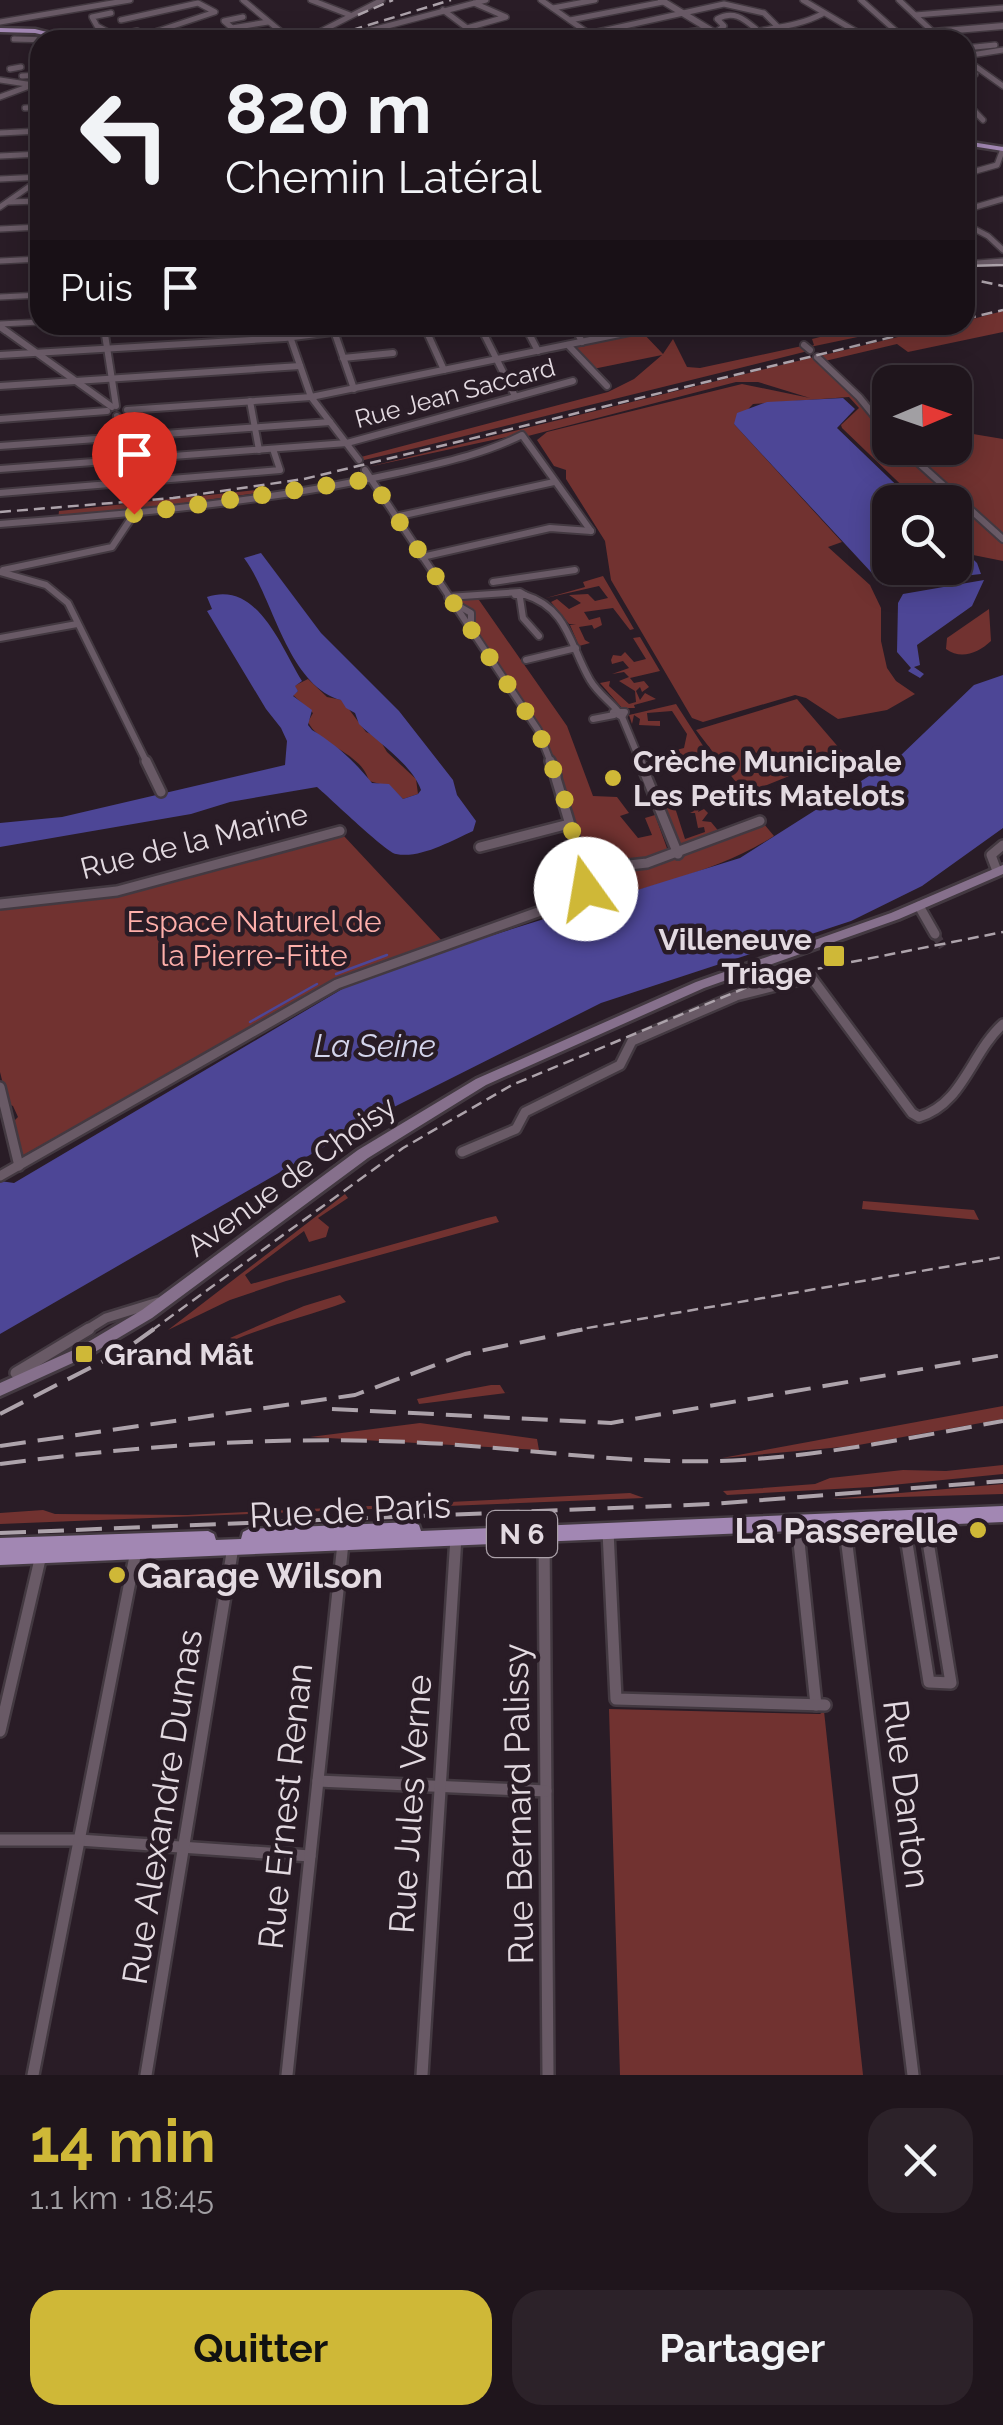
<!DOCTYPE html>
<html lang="fr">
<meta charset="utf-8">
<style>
body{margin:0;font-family:Raleway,sans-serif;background:#2c2229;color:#f1f3f6;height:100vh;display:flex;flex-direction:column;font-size:38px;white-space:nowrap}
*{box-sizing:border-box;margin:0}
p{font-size:32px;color:#a19fa3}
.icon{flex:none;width:55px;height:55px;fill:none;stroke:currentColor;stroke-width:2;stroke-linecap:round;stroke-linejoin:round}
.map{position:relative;height:2075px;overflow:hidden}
.drawer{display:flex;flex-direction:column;background:#1f151c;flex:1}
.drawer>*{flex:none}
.guide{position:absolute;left:30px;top:30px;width:945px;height:305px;border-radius:30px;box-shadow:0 5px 25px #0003,0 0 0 2px #3c343b;background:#1f151c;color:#f1f3f6;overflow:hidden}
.needle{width:65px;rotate:88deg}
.fabs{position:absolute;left:872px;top:365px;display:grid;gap:20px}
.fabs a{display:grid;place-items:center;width:100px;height:100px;border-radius:20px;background:#1f151c;box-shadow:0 5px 25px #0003,0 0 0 2px #3c343b;font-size:50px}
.pin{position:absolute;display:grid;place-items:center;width:85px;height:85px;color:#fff;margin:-102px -42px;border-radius:50% 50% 50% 0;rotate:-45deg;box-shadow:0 0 10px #0007}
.pin .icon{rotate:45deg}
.me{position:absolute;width:110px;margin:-55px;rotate:347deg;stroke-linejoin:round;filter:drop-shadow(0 0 8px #0008)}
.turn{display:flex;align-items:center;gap:35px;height:210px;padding:0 30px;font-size:45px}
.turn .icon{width:130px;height:130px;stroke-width:2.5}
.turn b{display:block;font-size:70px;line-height:85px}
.then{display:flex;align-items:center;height:95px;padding:0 30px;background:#0003;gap:20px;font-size:38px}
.round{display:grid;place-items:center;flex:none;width:105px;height:105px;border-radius:30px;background:#2c2229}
.summary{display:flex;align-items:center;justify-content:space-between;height:170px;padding:0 30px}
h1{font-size:60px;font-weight:700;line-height:75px;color:#cfb837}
.primary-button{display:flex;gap:20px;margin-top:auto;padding:20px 30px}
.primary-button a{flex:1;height:115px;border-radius:30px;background:#cfb837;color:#111;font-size:40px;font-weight:700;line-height:115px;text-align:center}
.primary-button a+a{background:#2c2229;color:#f1f3f6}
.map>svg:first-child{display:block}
.green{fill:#713230}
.water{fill:#4d4696}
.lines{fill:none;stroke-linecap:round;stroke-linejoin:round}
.stream{stroke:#4d4696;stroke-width:2.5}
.minor-tunnel{stroke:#453842;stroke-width:9;stroke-dasharray:9 4;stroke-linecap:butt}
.minor-far3-casing{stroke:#433941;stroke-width:8}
.minor-far2-casing{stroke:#433941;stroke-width:10}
.minor-far1-casing{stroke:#433941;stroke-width:14}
.minor-casing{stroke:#433941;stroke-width:16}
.tertiary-casing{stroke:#433941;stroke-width:9}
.secondary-casing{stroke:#433941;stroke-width:6}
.primary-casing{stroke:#433941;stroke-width:5}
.minor-far3{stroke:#695a66;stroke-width:5}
.minor-far2{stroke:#695a66;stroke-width:6}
.minor-far1{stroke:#695a66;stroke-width:9}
.minor{stroke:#695a66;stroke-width:11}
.tertiary{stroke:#695a66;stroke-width:6}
.secondary{fill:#86708c;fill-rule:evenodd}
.primary{fill:#a287b3;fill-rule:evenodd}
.tram{stroke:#ada3ab;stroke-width:2.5}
.rail-far1{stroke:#ada3ab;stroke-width:2.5;stroke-dasharray:11 6;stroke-linecap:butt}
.rail{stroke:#ada3ab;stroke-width:4;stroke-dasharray:26 12;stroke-linecap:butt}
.route{stroke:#cfb837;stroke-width:18;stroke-dasharray:0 32.4}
.poi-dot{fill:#cfb837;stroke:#291c26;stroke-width:4}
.labels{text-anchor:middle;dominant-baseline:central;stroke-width:9;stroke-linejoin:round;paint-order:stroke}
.far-street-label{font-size:25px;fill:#e3dae1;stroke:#291c26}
.shield{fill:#291c26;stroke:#aba1a9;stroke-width:2.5}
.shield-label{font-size:28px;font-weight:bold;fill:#e3dae1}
.poi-label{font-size:30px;font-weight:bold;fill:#e3dae1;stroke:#291c26;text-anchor:start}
.street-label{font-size:30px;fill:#e3dae1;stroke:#291c26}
.park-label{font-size:30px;fill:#feafaa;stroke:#291c26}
.water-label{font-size:32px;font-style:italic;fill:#d3d4eb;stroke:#291c26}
.near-street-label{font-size:35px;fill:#e3dae1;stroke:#291c26}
.near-poi-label{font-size:35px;font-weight:bold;fill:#e3dae1;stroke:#291c26;text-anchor:end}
</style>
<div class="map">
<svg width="1003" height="2075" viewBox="0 0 1003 2075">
<rect width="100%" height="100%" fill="#291c26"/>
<g class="green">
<path d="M1003,311V332L908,352L897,344L825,361L820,356L947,325H965V321Z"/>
<path d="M868,325H915L810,347L814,345L812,339Z"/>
<path d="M642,332L663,354L673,339L687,367L700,368L802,346L808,351L416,448L364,460L361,457L608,392L634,379L662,355L593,369L573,347Z"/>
<path d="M814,357L859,401L890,440V448H898L954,502H919L842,428L841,425L859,408L849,397L753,404L734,424L842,542L828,547L870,585L881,608V641L887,668L896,681L915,694L887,710L838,719L806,698L795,695L703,722L692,718L611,580L605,541L566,479V470L554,466L537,440L547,432L742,384L810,398L758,382H736L528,436L525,433L368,467Z"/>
<path d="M955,431L1003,439V535L977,516L907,448H955Z"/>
<path d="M257,490L258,493L58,520L59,511Z"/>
<path d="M955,503L1003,542V561L973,555L955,538Z"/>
<path d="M603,576L634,629L630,630L613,608L584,612L589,620L600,617L602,625L594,629L592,625L579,627L585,640L590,643L579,646L570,625L576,624H569L551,602L557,599L569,609L581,603L569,595L588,594L595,601L608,598L599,586L546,598L585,587L583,582Z"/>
<path d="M457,599L479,600L567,726L593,796L617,797L629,813L620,816L638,838L652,835L645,818L655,815L668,851L649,859L586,865L551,756L474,630V617Z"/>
<path d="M989,609L991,641C978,653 961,660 946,649L947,638Z"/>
<path d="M640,637L660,671L630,678L634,683L644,681L649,687L642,692L640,687L636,691L640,700L645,693L656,699L634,705L635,708H622L600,683L610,681L609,686L629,704L636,702L635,691L619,681L629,677L624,672L612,674L629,668L623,661L612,664L611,660L613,655L621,656L625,652L634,662L646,659L633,638Z"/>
<path d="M308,679L327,697L342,700L366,732L378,737L387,752L416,779L418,794L403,799L391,787L369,781C361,752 320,746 308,722L313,713L293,695L298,691L294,686Z"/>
<path d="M797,699L852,763L836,771L814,766L745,794L696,730Z"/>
<path d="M676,704L707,752L647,761L644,753L653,756L684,748L687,734L672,711L647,713L648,721H660V726L639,725L640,719L634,715L632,724L629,715Z"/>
<path d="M658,790L670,792L685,839L705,832L704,827L698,828L695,813H690L694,811L691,804L696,803L700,806L698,812L704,809L708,813L702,821L711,822L721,834L681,849Z"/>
<path d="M764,824L774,836C717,872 651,885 588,905L582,899L590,887L589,876L596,873L671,860Z"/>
<path d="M343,835L443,942L334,981L22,1156L14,1121L18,1117L13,1106L8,1104L0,1072V908L118,895Z"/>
<path d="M345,1194L348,1198L318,1218L329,1227L326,1237L309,1242L304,1231L245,1275L251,1284L487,1218L496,1216L499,1222L286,1281L230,1300L168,1330Z"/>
<path d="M863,1201L974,1210L979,1220L862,1209Z"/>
<path d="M340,1295L346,1302C308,1316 272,1324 234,1340L230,1338L304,1306Z"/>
<path d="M491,1385H500L505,1393L530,1390L419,1404L417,1399Z"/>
<path d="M1003,1406V1419L853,1446L722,1458Z"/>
<path d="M420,1423L537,1439L539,1450L310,1437Z"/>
<path d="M1003,1465V1474L872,1487L727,1495L723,1491L815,1484L830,1478L903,1470L946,1471Z"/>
<path d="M1003,1484V1494L831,1499Z"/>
<path d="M630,1493L644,1498L0,1524V1513L43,1510L55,1514L187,1515Z"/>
<path d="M609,1709L820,1714L824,1711L863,2075H620Z"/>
</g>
<g class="water">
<path d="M843,398L855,409L837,428L914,502H890V568H955V542L977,563L981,574L883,585L734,424L737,413L767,402Z"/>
<path d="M261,553L321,633L399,711L453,780L457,795L476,821L473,831C451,841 420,859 396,854C387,853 331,799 317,787L230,802L191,814L0,847V823L62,817L285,765L287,741L281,728L266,709L207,611L212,609L207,597C257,580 280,645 302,681L295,686L298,691L293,696L312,710L308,725L312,730C337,745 355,762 372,783L389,784L403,799L418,794L421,790C412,764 377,742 359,724L355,713L346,708L341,700C287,685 273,596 244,558Z"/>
<path d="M984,580L972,606L917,645L920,665L914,667L924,674L920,678L908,671L911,668L897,652L898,603L903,594Z"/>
<path d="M1003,675V828L922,886L851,921L601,1003L386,1111L0,1334V1181L14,1183L349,985L448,949L740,858L899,757L974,685Z"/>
</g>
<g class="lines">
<g class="stream">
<path d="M336,974L387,955"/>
<path d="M250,1022L317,984"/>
</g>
<path class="minor-tunnel" d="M935,934L943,947"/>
<g class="minor-far3-casing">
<g id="minor-far3">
<path d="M243,0L291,40"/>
<path d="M311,0L350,15"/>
<path d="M541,0L598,40"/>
<path d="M803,0L867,38"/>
<path d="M861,0L906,40"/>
<path d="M899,0L933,32"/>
<path d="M553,8L595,0"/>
<path d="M443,10L467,28L506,17L474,3"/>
<path d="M111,13L92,17L97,26L115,36L137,31"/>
<path d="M915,15L1003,8"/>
<path d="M243,17L224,21L232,28L268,22"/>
<path d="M121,20L198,3L215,12L143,36"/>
<path d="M570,20L663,2"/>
<path d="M0,22L130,0"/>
<path d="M715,33L724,26L717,19C733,10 743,18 756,29"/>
<path d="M922,33L932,40"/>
<path d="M14,39L50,40"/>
<path d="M215,40H235"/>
<path d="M304,40L382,0"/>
<path d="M334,40L486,0"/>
<path d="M561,40L724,4L764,13L791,40"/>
<path d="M636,40L708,29"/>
<path d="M726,40C757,27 792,30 822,14"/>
<path d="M965,48L995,45"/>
<path d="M965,56L1003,50"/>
<path d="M965,59L1003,86"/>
<path d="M10,69L21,67"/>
<path d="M965,74H975"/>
<path d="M22,76L40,75"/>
<path d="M0,80L40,86"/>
<path d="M0,97L27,87"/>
<path d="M965,101L983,120"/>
<path d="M25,108L40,107"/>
<path d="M0,133L40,131"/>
<path d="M0,156L40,154"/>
<path d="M965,174L997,165L1003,149"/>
<path d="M0,179L40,177"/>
<path d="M8,202L40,201"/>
<path d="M0,207L40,179"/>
<path d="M965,210L1003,199"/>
<path d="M965,224L988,236L1003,250"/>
<path d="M0,229L40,227"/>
<path d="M0,261L40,259"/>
<path d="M965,264L1003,261"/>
<path d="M0,297L40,295"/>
<path d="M0,324L40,322"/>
<path d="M104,325L105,331"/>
<path d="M286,325L288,331"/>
<path d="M332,325L334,331"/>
<path d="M423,325L426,331"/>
<path d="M479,325L482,331"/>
<path d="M524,325L527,331"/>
<path d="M573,325L576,331"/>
<path d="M0,327L5,331"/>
<path d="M343,331L382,326"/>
<path d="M637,331L665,325"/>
</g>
</g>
<g class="minor-far2-casing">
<g id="minor-far2">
<path d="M2,328L112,407"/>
<path d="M104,328L116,406"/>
<path d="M287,328L311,397L359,460"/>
<path d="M333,328L354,389"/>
<path d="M425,328L444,370"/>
<path d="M481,328L515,396"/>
<path d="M526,328L538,351"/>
<path d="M575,328L582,342"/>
<path d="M568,345L607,386"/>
<path d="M804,345L810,350"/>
<path d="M0,355L285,338L364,328"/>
<path d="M817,357L859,397L890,435"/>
<path d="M343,358L393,353"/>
<path d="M0,386L300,366"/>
<path d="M250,401L259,450"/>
<path d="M127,410L311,397L649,328"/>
<path d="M117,416L127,483"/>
<path d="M0,419L107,411"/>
<path d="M0,446L330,422"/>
<path d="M902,448L1003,539"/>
<path d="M0,469L347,443L573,381"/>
<path d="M365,470L538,730L551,763"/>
<path d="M0,493L280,470L273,449"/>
<path d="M395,517L554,482"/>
<path d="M0,524C133,514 267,502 397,473C440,463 482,455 522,435L591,531"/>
<path d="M422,557L550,528L591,531"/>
<path d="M3,570L112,547L134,514"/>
<path d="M0,572L46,585L68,603L147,763"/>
<path d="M493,582L575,570"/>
<path d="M525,595C568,608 570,646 590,680C597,692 608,700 617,710"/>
<path d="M448,597L520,592L525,595H515"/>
<path d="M520,598L523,618L539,636"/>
<path d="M452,602L471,613V631"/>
<path d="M0,638L77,624"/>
<path d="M526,660L576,648"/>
<path d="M613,712H625L622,717Z"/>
<path d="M622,717L641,763"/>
<path d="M593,719L614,715"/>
</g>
</g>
<g class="minor-far1-casing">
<g id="minor-far1">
<path d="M146,761L161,792"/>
<path d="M550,761L556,776"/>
<path d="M640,761L678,854"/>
<path d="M480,847L569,824"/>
<path d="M584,870L647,863L760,821"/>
<path d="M997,871L991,855L1003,845"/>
<path d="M0,904L117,891L340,831"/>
<path d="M919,906L935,934"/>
<path d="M0,1087L19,1166"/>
<path d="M462,1152L516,1129L525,1112L620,1065L632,1041L736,996L811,977L912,1113L919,1117C963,1104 971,1053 1003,1024"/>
<path d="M0,1176L337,984L577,898L587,881L555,775"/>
<path d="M85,1331L106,1318L158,1302"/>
</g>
</g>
<g class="minor-casing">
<g id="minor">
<path d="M16,1373L89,1329"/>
<path d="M903,1518L929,1682L951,1683L924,1517"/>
<path d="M844,1521L913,2075"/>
<path d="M797,1523L816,1705"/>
<path d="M608,1531L616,1699L825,1705"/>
<path d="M544,1533L548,2075"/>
<path d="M0,1731L41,1555"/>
<path d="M318,1781L546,1791"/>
<path d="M0,1840H79L310,1856"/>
<path d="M33,2075L136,1551"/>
<path d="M146,2075L233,1547"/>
<path d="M287,2075L343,1543"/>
<path d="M422,2075L456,1537"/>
</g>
</g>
<g class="tertiary-casing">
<g id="tertiary">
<path d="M661,0L727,40"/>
<path d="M839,40L1003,26"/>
</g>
</g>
<g class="secondary-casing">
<path id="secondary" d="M1003,865V874L899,919L704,988L486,1085L368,1158L152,1318L88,1356L0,1396V1383L78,1348L142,1310L358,1150L476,1079L696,982L891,913Z"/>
</g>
<g class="primary-casing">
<g id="primary">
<path d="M0,28L35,29L79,40H65L35,33L0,32Z"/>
<path d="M965,141L1003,147V151L965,145Z"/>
<path d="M1003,1506V1522L0,1565V1538L208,1531L214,1534L216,1540L241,1539L243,1532L249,1529L413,1522L419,1525L421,1531Z"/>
</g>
</g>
<use href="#minor-far3" class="minor-far3"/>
<use href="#minor-far2" class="minor-far2"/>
<use href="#minor-far1" class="minor-far1"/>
<use href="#minor" class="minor"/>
<use href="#tertiary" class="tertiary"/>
<use href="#secondary" class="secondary"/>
<use href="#primary" class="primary"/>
<path class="tram" d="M965,266L1003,265"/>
<g class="rail-far1">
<path d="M358,15L393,0"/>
<path d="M319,40L451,0"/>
<path d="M965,278L1003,286"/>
<path d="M965,319L1003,310"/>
<path d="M0,512L173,498L304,479L942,325"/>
<path d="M151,1331L403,1148L512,1085L745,988L816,969L1003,932"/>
<path d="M570,1331L1003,1257"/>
</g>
<g class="rail">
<path d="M332,1409L611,1423L1003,1355"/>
<path d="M0,1414L123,1351L154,1329"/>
<path d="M0,1446L355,1395L465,1354L585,1329"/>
<path d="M0,1464C135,1446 272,1436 408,1442C511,1446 614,1464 718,1461C814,1458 909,1438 1003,1421"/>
<path d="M0,1533L712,1504L1003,1481"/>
</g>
</g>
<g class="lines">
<path class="route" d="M134,514L371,479L538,730L564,797L586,889"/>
</g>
<g class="poi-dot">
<circle cx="613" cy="778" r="10"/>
<rect x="822" y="944" width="24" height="24" rx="5"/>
<rect x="74" y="1344" width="20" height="20" rx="5"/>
<circle cx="978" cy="1530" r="10"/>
<circle cx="117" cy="1575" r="10"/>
</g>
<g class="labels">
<g class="far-street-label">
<text transform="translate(455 393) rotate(-15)">Rue Jean Saccard</text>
</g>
<rect class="shield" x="487" y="1511" width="70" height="46" rx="8"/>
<g class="shield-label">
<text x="522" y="1534">N 6</text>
</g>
<g class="poi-label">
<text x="633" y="761">Crèche Municipale<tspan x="633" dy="34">Les Petits Matelots</tspan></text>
<text x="812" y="939" text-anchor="end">Villeneuve<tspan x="812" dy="34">Triage</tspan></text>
<text x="104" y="1354">Grand Mât</text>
</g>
<g class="street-label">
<text transform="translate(194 841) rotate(-14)">Rue de la Marine</text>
<text transform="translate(291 1176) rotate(-36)">Avenue de Choisy</text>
</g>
<g class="park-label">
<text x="254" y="921">Espace Naturel de<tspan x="254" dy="34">la Pierre-Fitte</tspan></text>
</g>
<g class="water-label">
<text x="375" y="1045">La Seine</text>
</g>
<g class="near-street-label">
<text transform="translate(350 1510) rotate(-3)">Rue de Paris</text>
<text transform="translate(907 1794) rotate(83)">Rue Danton</text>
<text transform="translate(410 1804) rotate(-86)">Rue Jules Verne</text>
<text transform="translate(518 1804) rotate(-91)">Rue Bernard Palissy</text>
<text transform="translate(285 1806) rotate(-84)">Rue Ernest Renan</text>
<text transform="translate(162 1807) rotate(-81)">Rue Alexandre Dumas</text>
</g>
<g class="near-poi-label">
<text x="958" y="1530">La Passerelle</text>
<text x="137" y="1575" text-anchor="start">Garage Wilson</text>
</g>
</g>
</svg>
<div class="fabs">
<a><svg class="needle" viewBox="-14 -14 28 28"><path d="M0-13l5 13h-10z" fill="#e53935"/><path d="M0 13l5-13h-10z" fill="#a19fa3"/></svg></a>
<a><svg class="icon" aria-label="search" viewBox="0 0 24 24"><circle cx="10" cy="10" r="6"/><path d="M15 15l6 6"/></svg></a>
</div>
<div class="pin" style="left:134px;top:514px;background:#d93025"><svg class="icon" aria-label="arrive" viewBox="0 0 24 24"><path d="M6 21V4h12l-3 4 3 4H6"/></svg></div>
<svg class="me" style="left:586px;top:889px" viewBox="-20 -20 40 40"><circle r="19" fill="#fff"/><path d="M0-13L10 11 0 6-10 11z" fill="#cfb837"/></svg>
<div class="guide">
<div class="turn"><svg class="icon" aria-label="left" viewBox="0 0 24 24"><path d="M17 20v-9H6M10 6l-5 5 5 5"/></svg><div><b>820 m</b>Chemin Latéral</div></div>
<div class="then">Puis<svg class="icon" aria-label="arrive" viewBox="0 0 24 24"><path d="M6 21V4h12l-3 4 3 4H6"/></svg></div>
</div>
</div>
<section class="drawer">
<div class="summary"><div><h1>14 min</h1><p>1.1 km · 18:45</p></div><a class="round"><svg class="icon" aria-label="close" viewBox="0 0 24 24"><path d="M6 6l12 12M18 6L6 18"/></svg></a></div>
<div class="primary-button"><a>Quitter</a><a>Partager</a></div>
</section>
